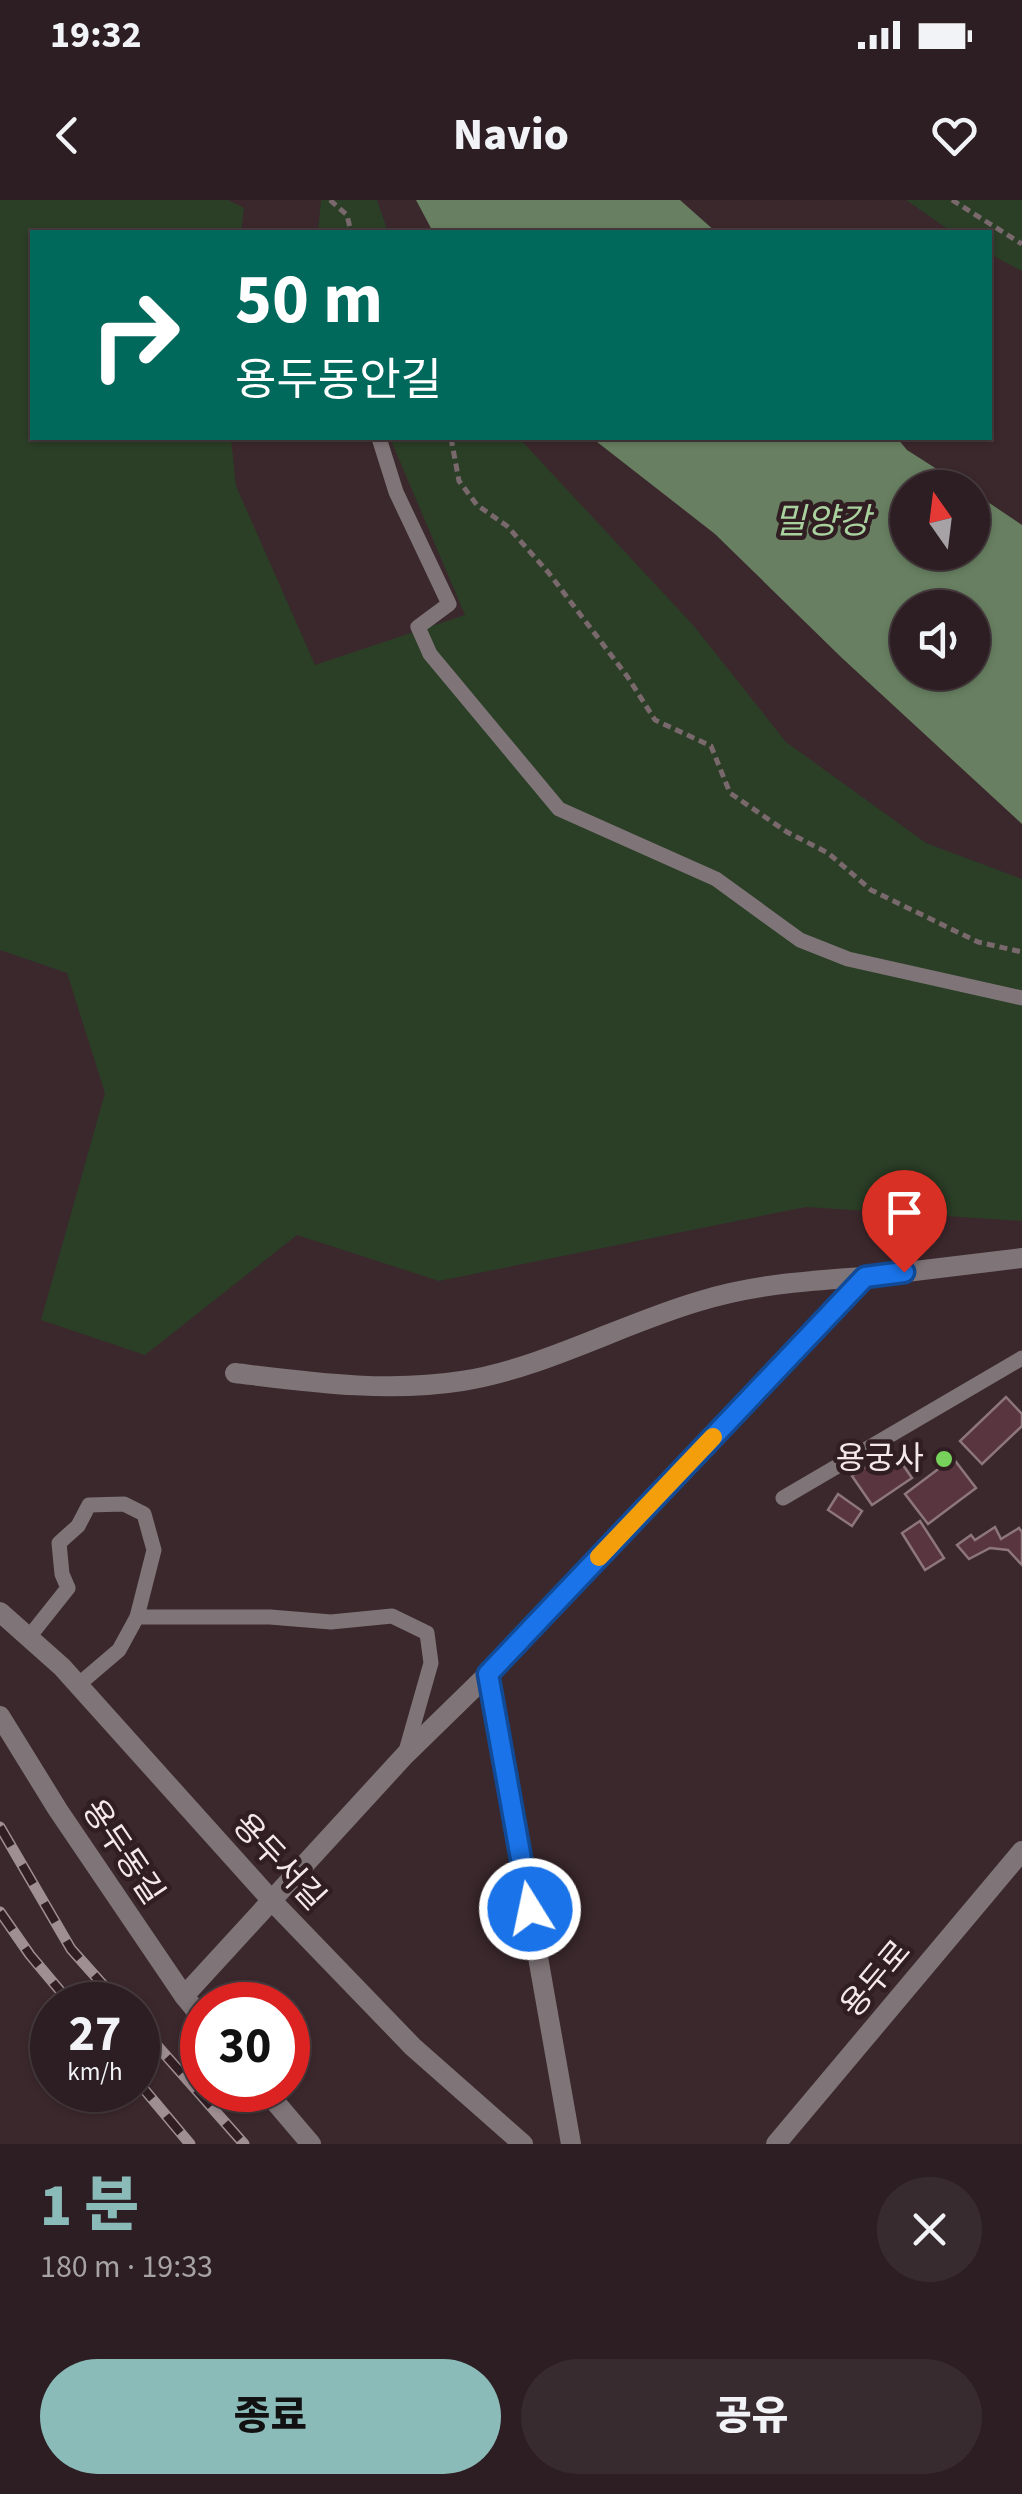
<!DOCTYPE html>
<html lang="ko">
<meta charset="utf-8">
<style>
body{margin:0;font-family:"Source Sans 3","Noto Sans KR",sans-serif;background:#382b2f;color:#f1f3f6;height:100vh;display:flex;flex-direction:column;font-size:38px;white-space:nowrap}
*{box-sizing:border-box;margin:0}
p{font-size:32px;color:#a6a2a5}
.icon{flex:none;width:55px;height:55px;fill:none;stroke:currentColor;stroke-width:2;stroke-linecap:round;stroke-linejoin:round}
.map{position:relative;height:1944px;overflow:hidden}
.details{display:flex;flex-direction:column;background:#2c1e22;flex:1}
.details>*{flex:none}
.guide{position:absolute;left:30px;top:30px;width:962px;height:210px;border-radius:0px;box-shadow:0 2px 8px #0004,0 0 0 2px #483c40;background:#00695c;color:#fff;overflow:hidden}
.needle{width:65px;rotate:346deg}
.controls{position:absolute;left:890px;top:270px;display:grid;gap:20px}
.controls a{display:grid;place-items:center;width:100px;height:100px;border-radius:50%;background:#2c1e22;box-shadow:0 2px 8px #0004,0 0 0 2px #483c40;font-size:50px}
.speed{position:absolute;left:30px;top:1782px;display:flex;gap:20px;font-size:50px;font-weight:700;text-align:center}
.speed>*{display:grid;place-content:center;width:130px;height:130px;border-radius:50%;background:#2c1e22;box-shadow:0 2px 8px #0004,0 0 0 2px #483c40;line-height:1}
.speed small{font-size:25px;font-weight:400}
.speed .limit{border:15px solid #d22;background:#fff;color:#111}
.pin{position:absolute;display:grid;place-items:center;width:85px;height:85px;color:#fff;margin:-102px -42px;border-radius:50% 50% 50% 0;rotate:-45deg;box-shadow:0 0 10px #0007}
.pin .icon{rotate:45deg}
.me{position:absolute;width:110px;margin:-55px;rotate:350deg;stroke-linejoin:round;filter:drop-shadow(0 0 8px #0008)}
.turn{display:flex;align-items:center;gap:35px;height:210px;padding:0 40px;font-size:45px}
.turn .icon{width:130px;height:130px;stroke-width:2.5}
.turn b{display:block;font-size:70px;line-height:85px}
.round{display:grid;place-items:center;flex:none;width:105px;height:105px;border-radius:52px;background:#382b2f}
.headline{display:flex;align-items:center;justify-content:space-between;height:170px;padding:0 40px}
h1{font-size:60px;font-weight:800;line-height:75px;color:#8bbbb9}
.cta{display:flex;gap:20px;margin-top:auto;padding:20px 40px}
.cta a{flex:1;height:115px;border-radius:60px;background:#8bbbb9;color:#111;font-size:40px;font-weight:800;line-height:115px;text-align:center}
.cta a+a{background:#382b2f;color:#f1f3f6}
.status{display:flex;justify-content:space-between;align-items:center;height:70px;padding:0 50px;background:#2c1e22;direction:ltr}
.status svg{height:28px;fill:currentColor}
header{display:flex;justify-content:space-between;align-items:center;height:130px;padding:0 40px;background:#2c1e22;font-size:45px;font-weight:800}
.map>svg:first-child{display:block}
.green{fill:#2b3e26}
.water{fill:#688061;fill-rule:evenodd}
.building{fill:#593540;stroke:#8d767c;stroke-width:2.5}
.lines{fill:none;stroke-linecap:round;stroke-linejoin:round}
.path{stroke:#79686c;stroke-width:5;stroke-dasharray:8 5;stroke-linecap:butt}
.lane{stroke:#7f7578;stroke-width:15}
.street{stroke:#7f7578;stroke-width:20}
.rail-casing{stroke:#9f8f93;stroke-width:11}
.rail{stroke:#301e23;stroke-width:8;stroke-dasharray:22;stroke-linecap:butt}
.route-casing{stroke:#114b97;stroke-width:25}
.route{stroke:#1a73e8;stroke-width:18}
.slow{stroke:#f59e0b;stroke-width:18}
.poi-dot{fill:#76d25a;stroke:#301e23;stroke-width:4}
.labels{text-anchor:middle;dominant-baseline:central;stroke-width:9;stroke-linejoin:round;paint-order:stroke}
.poi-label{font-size:32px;fill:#f5e8eb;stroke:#301e23;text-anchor:end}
.street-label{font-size:32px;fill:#f5e8eb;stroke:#301e23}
.water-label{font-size:35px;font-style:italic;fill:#a9d29e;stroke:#301e23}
</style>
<div class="status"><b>19:32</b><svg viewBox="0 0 49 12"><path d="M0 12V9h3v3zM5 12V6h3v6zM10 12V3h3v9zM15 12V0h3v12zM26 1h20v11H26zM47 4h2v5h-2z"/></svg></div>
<header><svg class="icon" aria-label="back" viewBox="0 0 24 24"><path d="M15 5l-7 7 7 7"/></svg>Navio<svg class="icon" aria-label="heart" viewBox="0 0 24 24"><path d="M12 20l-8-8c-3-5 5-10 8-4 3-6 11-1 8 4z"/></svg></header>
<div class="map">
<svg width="1022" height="1944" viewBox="0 0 1022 1944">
<rect width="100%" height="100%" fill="#3b282d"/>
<g class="green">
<path d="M0,0H228L244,8L241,32H32V238H231L236,286L315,465L465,415L390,238H519L693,425L786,542L926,643L1022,679V1021L806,1007L439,1081L297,1035L145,1155L41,1120L105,893L67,773L0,750Z"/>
<path d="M321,0H377L388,32H318Z"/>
<path d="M906,0H1022V71L990,54V32H952Z"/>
</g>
<g class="water">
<path d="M416,0H680L716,32H433Z"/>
<path d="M592,238H897L907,250L965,287L908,288V352H972L973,292L1022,325V624L842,458L715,334ZM908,408H972V472H908Z"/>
</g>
<g class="building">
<path d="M1006,1197L1022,1214V1226L982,1264L960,1241Z"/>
<path d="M892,1249L912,1278L872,1305L852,1276Z"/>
<path d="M953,1258L976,1288L928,1324L905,1294Z"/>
<path d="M838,1294L862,1311L852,1326L828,1310Z"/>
<path d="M920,1321L944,1358L925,1370L902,1333Z"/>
<path d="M995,1327L1001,1339L1019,1328L1022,1332V1365L1008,1350L990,1348L969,1359L957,1345L971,1335L975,1340Z"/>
</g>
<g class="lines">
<g class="path">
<path d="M330,0L347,15L351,32"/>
<path d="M952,0L1022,44"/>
<path d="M451,238L459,281L477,305L507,326L548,372L627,476L655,520L711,546L730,593L787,632L828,653L871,690L978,742L1022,752"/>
</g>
<g class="lane">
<path d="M379,238L396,292L449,404L418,427L430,454L559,609L716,679L800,740L848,759L1022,798"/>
<path d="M783,1298L1022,1158"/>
<path d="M29,1437L68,1388L62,1374L59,1343L78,1326L89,1305L124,1304L144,1314L154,1350L137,1417"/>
<path d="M78,1485L119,1450L137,1417H270L331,1422L392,1416L427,1433L431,1463L406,1551"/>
</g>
<g class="street">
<path d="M235,1173C310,1182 386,1193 462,1181C544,1168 621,1124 700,1101C755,1084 808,1081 865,1077"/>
<path d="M0,1412L62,1467L273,1702L413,1847L523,1944"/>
<path d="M0,1516L58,1610L184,1796L202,1818"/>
<path d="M184,1796L405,1555L488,1474"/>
<path d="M265,1890L311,1944"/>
<path d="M571,1944L488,1474L865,1077L1022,1058"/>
<path d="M776,1944L1022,1651"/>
</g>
<g class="rail-casing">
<g id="rail">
<path d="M0,1627L71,1749L121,1805"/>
<path d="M0,1712L30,1755L72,1805"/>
<path d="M138,1824L244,1944"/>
<path d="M138,1882L190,1944"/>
</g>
</g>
<use href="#rail" class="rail"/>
</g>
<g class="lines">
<g class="route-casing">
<path id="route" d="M530,1709L488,1474L865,1077L904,1072"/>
</g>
<use href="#route" class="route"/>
<path class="slow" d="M599,1357L713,1237"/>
</g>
<circle class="poi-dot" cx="944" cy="1259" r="10"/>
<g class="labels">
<g class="poi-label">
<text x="924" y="1259">용궁사</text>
</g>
<g class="street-label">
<text transform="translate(123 1652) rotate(56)">용두동길</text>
<text transform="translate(279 1662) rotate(47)">용두서길</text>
<text transform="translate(876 1779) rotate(-50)">용두로</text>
</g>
<g class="water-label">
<text x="822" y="322">밀양강</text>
</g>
</g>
</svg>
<div class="controls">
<a><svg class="needle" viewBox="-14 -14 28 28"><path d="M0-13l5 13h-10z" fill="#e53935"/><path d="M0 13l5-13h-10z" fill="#a6a2a5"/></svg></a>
<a><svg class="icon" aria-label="sound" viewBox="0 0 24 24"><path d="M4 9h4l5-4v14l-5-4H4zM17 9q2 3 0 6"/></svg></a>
</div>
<div class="speed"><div>27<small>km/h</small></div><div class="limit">30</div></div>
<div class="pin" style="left:904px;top:1072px;background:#d93025"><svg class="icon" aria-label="arrive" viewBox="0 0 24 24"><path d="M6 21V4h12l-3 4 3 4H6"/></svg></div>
<svg class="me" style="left:530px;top:1709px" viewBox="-20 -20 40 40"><circle r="17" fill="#1a73e8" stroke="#fff" stroke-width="3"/><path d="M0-11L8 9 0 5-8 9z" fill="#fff"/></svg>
<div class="guide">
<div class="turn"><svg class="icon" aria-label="right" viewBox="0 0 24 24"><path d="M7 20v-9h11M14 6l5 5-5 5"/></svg><div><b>50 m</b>용두동안길</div></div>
</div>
</div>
<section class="details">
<div class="headline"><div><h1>1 분</h1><p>180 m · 19:33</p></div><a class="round"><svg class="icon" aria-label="close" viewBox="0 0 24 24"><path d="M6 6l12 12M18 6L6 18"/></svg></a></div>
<div class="cta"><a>종료</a><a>공유</a></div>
</section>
